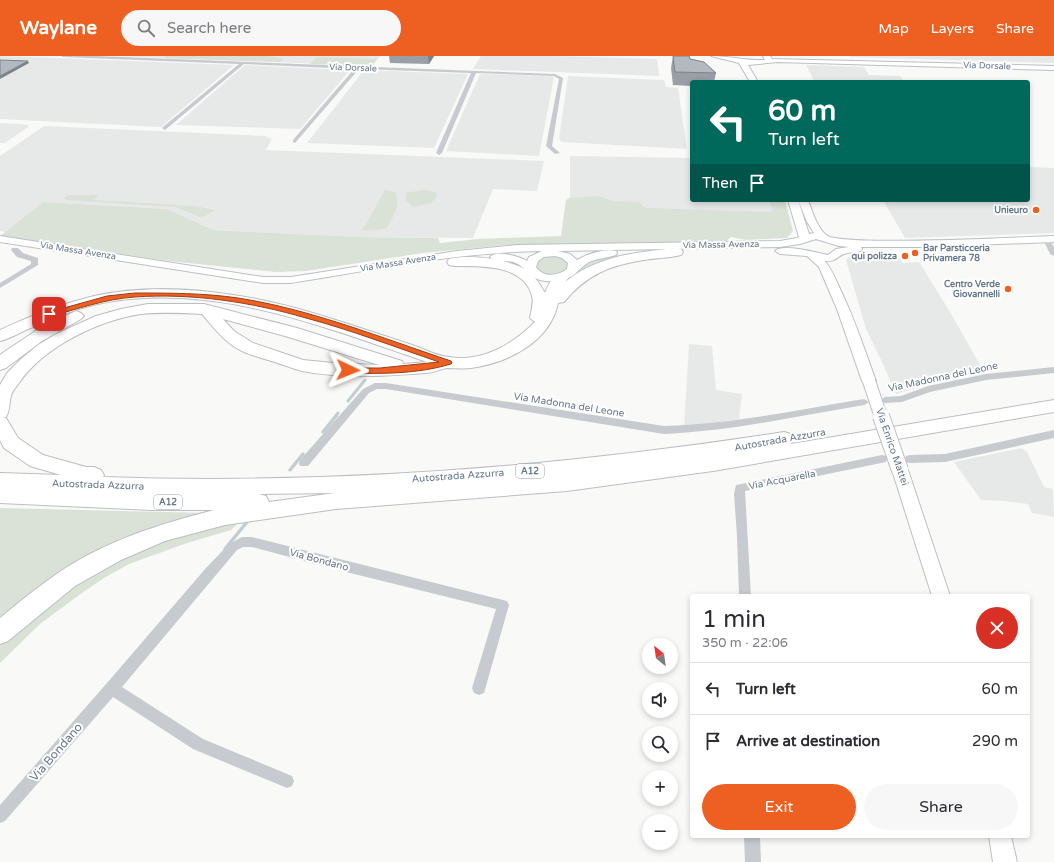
<!DOCTYPE html>
<meta charset="utf-8">
<style>
body{margin:0;font-family:"Varela Round",sans-serif;background:#f7f7f7;color:#2b2b33;height:100vh;display:flex;flex-direction:column;font-size:15px;white-space:nowrap}
*{box-sizing:border-box;margin:0}
p{font-size:13px;color:#7c7c81}
.icon{flex:none;width:22px;height:22px;fill:none;stroke:currentColor;stroke-width:2;stroke-linecap:round;stroke-linejoin:round}
.map{position:relative;flex:1;overflow:hidden}
.details{position:absolute;left:690px;top:538px;width:340px;height:244px;display:flex;flex-direction:column;background:#fff;border-radius:4px;box-shadow:0 2px 6px #0003}
.details>*{flex:none}
.hud{position:absolute;left:690px;top:24px;width:340px;height:122px;border-radius:4px;box-shadow:0 2px 6px #0003;background:#00695c;color:#fff;overflow:hidden}
.needle{width:26px;rotate:331deg}
.fabs{position:absolute;left:642px;top:582px;display:grid;gap:8px}
.fabs a{display:grid;place-items:center;width:36px;height:36px;border-radius:50%;background:#fff;box-shadow:0 2px 6px #0003;font-size:20px}
.pin{position:absolute;display:grid;place-items:center;width:34px;height:34px;color:#fff;margin:-17px;border-radius:8px;box-shadow:0 2px 6px #0006}
.me{position:absolute;width:44px;margin:-22px;rotate:92deg;stroke-linejoin:round;filter:drop-shadow(0 0 3px #0008)}
.turn{display:flex;align-items:center;gap:14px;height:84px;padding:0 12px;font-size:18px}
.turn .icon{width:52px;height:52px;stroke-width:2.5}
.turn b{display:block;font-size:28px;line-height:34px}
.then{display:flex;align-items:center;height:38px;padding:0 12px;background:#0003;gap:8px;font-size:15px}
.round{display:grid;place-items:center;flex:none;width:42px;height:42px;border-radius:21px;background:#f7f7f7}
.headline{display:flex;align-items:center;justify-content:space-between;height:68px;padding:0 12px}
h1{font-size:24px;font-weight:600;line-height:30px}
.action{display:flex;gap:8px;margin-top:auto;padding:8px 12px}
.action a{flex:1;height:46px;border-radius:24px;background:#ee6022;color:#fff;font-size:16px;font-weight:600;line-height:46px;text-align:center}
.action a+a{background:#f7f7f7;color:#2b2b33}
ul{padding:0;list-style:none}
li{display:flex;align-items:center;gap:12px;height:52px;padding:0 12px;border-top:1px solid #e1e1e2}
li div{flex:1}
li b{display:block;font-size:15px}
li em{font-style:normal}
header{display:flex;align-items:center;gap:24px;box-sizing:border-box;height:56px;padding:0 20px;background:#ee6022;color:#fff}
header strong{font-size:19px}
nav{display:flex;gap:22px;margin-inline-start:auto;font-size:14px}
.search{width:280px;height:36px;background:#f7f7f7;display:flex;align-items:center;gap:10px;box-sizing:border-box;padding:0 14px;border-radius:22px;color:#7c7c81;font-size:15px}
.map>svg:first-child{display:block}
.built{fill:#e7e8e8}
.green{fill:#dae2d7}
.lines{fill:none;stroke-linecap:round;stroke-linejoin:round}
.stream-far1{stroke:#c3cdd2;stroke-width:3}
.stream{stroke:#c3cdd2;stroke-width:3.5}
.secondary-casing{stroke:#bbc0c5;stroke-width:2}
.highway-casing{stroke:#bbbec2;stroke-width:2}
.street{fill:#c7cacf;fill-rule:evenodd}
.secondary{fill:#fff;fill-rule:evenodd}
.highway{fill:#fff;fill-rule:evenodd}
.secondary-bridge-far1-casing{stroke:#bbc0c5;stroke-width:14;stroke-linecap:butt}
.secondary-bridge-casing{stroke:#bbc0c5;stroke-width:18;stroke-linecap:butt}
.secondary-bridge-far1{stroke:#fff;stroke-width:12}
.secondary-bridge{stroke:#fff;stroke-width:16}
.wall{fill:#999fa5}
.shaded-wall{fill:#7d8286}
.building{fill:#b2b9c0;stroke:#7d8286}
.route{fill:#ee6022;stroke:#9b3e16}
.poi-dot{fill:#ee6022;stroke:#fff;stroke-width:1.5}
.labels{text-anchor:middle;dominant-baseline:central;stroke-width:4;stroke-linejoin:round;paint-order:stroke}
.far-street-label{font-size:9px;fill:#66778a;stroke:#fff}
.far-poi-label{font-size:9px;font-weight:bold;fill:#66778a;stroke:#fff;text-anchor:end}
.shield{fill:#fff;stroke:#94a0ad;stroke-width:1}
.shield-label{font-size:9px;font-weight:bold;fill:#66778a}
.street-label{font-size:10px;fill:#66778a;stroke:#fff}
.near-street-label{font-size:12px;fill:#66778a;stroke:#fff}
</style>
<header>
<strong>Waylane</strong>
<div class="search"><svg class="icon" aria-label="search" viewBox="0 0 24 24"><circle cx="10" cy="10" r="6"/><path d="M15 15l6 6"/></svg>Search here</div>
<nav><a>Map</a><a>Layers</a><a>Share</a></nav>
</header>
<div class="map">
<svg width="1054" height="806" viewBox="0 0 1054 806">
<rect width="100%" height="100%" fill="#f9f9f7"/>
<g class="built">
<path d="M0,0L54,2L234,9L161,71L0,63Z"/>
<path d="M118,0H380L372,10Z"/>
<path d="M481,0H550L657,3L659,20L473,13Z"/>
<path d="M849,0H1054V7L850,1Z"/>
<path d="M245,9L350,14L300,73L176,69Z"/>
<path d="M806,9L864,11L869,19L900,20L905,26H815Z"/>
<path d="M364,14L468,18L434,92L307,87Z"/>
<path d="M480,18L550,20L554,21L539,100L446,95Z"/>
<path d="M568,20L664,24L666,31L678,32L687,93L562,86L559,83Z"/>
<path d="M0,67L20,68L29,69L27,72L5,87H0Z"/>
<path d="M44,70L265,80L272,83L266,94L544,105L537,135L493,133L473,182L359,181L213,174L167,153L43,146L5,176L0,175V100Z"/>
<path d="M570,100L692,102V144H773L784,175L570,184Z"/>
<path d="M1028,111L1054,112V177L905,182L883,144H1028Z"/>
<path d="M894,196L903,207L919,206L950,256L984,316L941,324L896,338L882,306L866,273L846,204L851,199L855,198Z"/>
<path d="M689,288L712,290L716,334L742,338L739,363L698,370L684,371Z"/>
<path d="M1022,392L1027,396L1044,431L1053,433L1054,461L1032,457L1028,448L1004,445L981,444L954,406Z"/>
</g>
<g class="green">
<path d="M167,0H271L284,3L280,6L164,2Z"/>
<path d="M317,1L377,3L372,10L310,8Z"/>
<path d="M385,134L395,136C402,148 392,162 387,172L377,174L362,175Z"/>
<path d="M424,134L436,136L437,140L431,147L414,151L406,145V137C412,135 417,136 424,134Z"/>
<path d="M67,139H99L94,144L194,150L215,154L205,160L200,161L175,151L66,144L64,142Z"/>
<path d="M598,140L612,145L639,146L644,151L647,152L770,156L773,154L769,144H785L793,175L787,182L746,184L731,181L726,185L505,189L423,197L306,215L276,216L169,205L0,180L43,146L167,153L213,174L359,181L438,182L440,187L478,183L561,180L566,144L569,142Z"/>
<path d="M619,199L620,200L558,231L564,225L577,217L583,208L594,204Z"/>
<path d="M547,201C555,200 563,201 568,208L567,214C556,220 547,220 537,213L536,207L542,202Z"/>
<path d="M0,452L206,457L189,465L0,569Z"/>
<path d="M242,463L231,474L187,487L129,508L104,522L79,539L40,568L0,607V583L48,543L137,492Z"/>
</g>
<g class="lines">
<g class="stream-far1">
<path d="M348,345L365,324"/>
<path d="M335,361L338,357"/>
</g>
<g class="stream">
<path d="M323,376L336,360"/>
<path d="M290,414L303,398"/>
<path d="M225,493L247,466"/>
</g>
<g class="secondary-casing">
<g id="secondary">
<path d="M711,0C729,0 746,5 765,4L763,0H770L772,3L1054,10V14L778,6L748,9L758,26H750L739,7Z"/>
<path d="M788,144H798L809,178L814,177L807,166L798,144H808C812,155 817,171 826,179C839,191 1024,181 1054,180V186L920,191H861L862,193L861,195C856,197 848,196 844,198C836,201 836,206 825,205C832,214 836,224 841,235C855,264 865,295 876,325L874,328L869,330L864,328L862,325L837,253L819,211L807,200L780,198L775,195C782,187 818,197 828,199L836,193L849,191L839,190L816,183L800,188L780,191L558,195L570,198L577,204C588,198 604,192 616,195L617,197L616,199C607,202 598,202 589,206C583,210 580,213 575,218C566,225 551,227 540,224C529,221 524,209 513,206C506,204 494,207 490,201C496,194 519,200 527,205L529,201L542,195C458,196 374,214 291,227H263L0,186V180L263,221H291L457,195L517,189L780,185L797,182L799,181ZM555,200L562,202L568,207L567,213C558,220 543,222 536,211L538,205L544,201Z"/>
<path d="M900,408L905,410L908,414L950,540H932L892,414L895,410Z"/>
<path d="M989,780H1011L1017,806H993Z"/>
</g>
</g>
<g class="highway-casing">
<g id="highway">
<path d="M676,192L681,193L683,196L681,199C669,202 656,202 644,204C610,209 586,219 564,246L558,247C550,286 508,307 471,312C463,313 455,312 447,312C440,313 433,317 426,317C385,320 343,323 302,315C291,312 279,307 268,304C259,301 250,299 242,295C225,287 214,272 202,258C182,257 162,256 141,258C99,264 43,291 19,327C16,331 12,335 11,340C9,347 10,354 6,361H3L6,362L18,382L43,399L86,411H94L101,414L104,419L103,421C330,429 559,411 784,376L791,378L793,383L791,388L1054,344V356L713,415L567,435L336,453L225,469L165,485L121,504L75,530L8,585L0,588V562C19,546 38,531 58,517C105,485 160,468 214,454H152L0,447V417L61,419L30,410L4,392L0,384V329L7,317L21,303L38,289L56,278L96,260L121,253L148,248H204L297,272L402,305L403,308L427,306C321,270 207,223 93,249C73,254 53,262 33,271C22,275 12,282 0,285V274C30,260 61,248 94,240C167,224 255,238 326,261C355,270 385,280 415,290C426,294 438,300 449,301C482,307 513,288 535,266L530,262C531,255 534,247 532,240C524,208 480,210 454,210L449,209L447,206L449,203C470,198 510,203 528,215C536,221 540,229 545,237C549,227 555,214 568,217L570,220L565,226C597,200 636,196 676,192ZM223,263L285,280L379,309L333,307L303,304L253,287L234,275ZM335,437L269,446L266,440L259,438Z"/>
<path d="M76,255L81,257L84,260L81,263L42,285L6,312L0,314V299L4,296L40,272Z"/>
</g>
</g>
<g class="street">
<path d="M61,0H97L555,18L563,22L552,90L560,97L555,98L546,90L559,23L554,20L476,17L442,97L439,99L436,97L471,17L359,13L295,87L293,86V84L354,13L244,8L165,74L162,72L163,71L239,8L63,1Z"/>
<path d="M1046,181L1048,182L1054,191V200L1050,198L1043,183Z"/>
<path d="M12,192H18L23,197L38,202V209L0,232V227L31,208V205L17,201L11,194Z"/>
<path d="M1054,311V317L986,324L930,336L902,346L885,347L880,344L885,341L901,340L928,330L986,318Z"/>
<path d="M375,327H386L664,370C732,368 797,354 864,343L869,346L864,349C797,360 732,375 664,378L386,333H377L369,337L308,410H300L299,407L300,404L363,333Z"/>
<path d="M1054,374V382L945,406L910,407L906,406L905,403L906,400L910,399L945,398Z"/>
<path d="M882,399L886,400L887,403L886,406L745,435L751,540H739L737,480L734,438L736,429Z"/>
<path d="M242,481H252L507,545L509,549L484,637L479,639L474,637L472,632L496,553L342,515L252,491H243L237,494L122,631L203,683L292,720L294,725L292,730L287,732L193,693L113,641L5,765L0,767V749L107,627L206,512L229,488Z"/>
<path d="M744,780H760L761,806H745Z"/>
</g>
<use href="#secondary" class="secondary"/>
<use href="#highway" class="highway"/>
<g class="secondary-bridge-far1-casing">
<path id="secondary-bridge-far1" d="M869,325L881,361"/>
</g>
<g class="secondary-bridge-casing">
<path id="secondary-bridge" d="M881,360L900,414"/>
</g>
<use href="#secondary-bridge-far1" class="secondary-bridge-far1"/>
<use href="#secondary-bridge" class="secondary-bridge"/>
</g>
<g class="wall">
<path d="M389,0H434L429,8L390,7Z"/>
<path d="M673,0L690,3L716,17L714,26H692V30L673,29L671,12Z"/>
</g>
<g class="shaded-wall">
<path d="M428,0H434L429,8Z"/>
<path d="M28,5L29,7L0,23V20Z"/>
</g>
<g class="building">
<path d="M673,0H689L690,3L704,6L716,17L675,16Z"/>
<path d="M0,4L28,5L0,20Z"/>
</g>
<path class="route" d="M135,237C169,237 204,237 238,242C310,253 382,282 451,305L452,307L451,308C418,318 382,318 348,317L345,314L346,312H380L439,306C395,291 351,274 306,262C251,246 192,237 135,241C105,243 77,253 49,261L45,258L46,257L107,240Z"/>
<g class="poi-dot">
<circle cx="1036" cy="154" r="4"/>
<circle cx="915" cy="197" r="4"/>
<circle cx="905" cy="200" r="4"/>
<circle cx="1008" cy="233" r="4"/>
</g>
<g class="labels">
<g class="far-street-label">
<text transform="translate(987 10) rotate(2)">Via Dorsale</text>
<text transform="translate(353 12) rotate(2)">Via Dorsale</text>
<text transform="translate(721 189) rotate(-1)">Via Massa Avenza</text>
<text transform="translate(78 195) rotate(9)">Via Massa Avenza</text>
<text transform="translate(398 207) rotate(-9)">Via Massa Avenza</text>
</g>
<g class="far-poi-label">
<text x="1028" y="154">Unieuro</text>
<text x="923" y="192" text-anchor="start">Bar Parsticceria<tspan x="923" dy="10">Privamera 78</tspan></text>
<text x="897" y="200">qui polizza</text>
<text x="1000" y="228">Centro Verde<tspan x="1000" dy="10">Giovannelli</tspan></text>
</g>
<g class="shield">
<rect x="516" y="408" width="28" height="14" rx="3"/>
<rect x="154" y="439" width="28" height="14" rx="3"/>
</g>
<g class="shield-label">
<text x="530" y="415">A12</text>
<text x="168" y="446">A12</text>
</g>
<g class="street-label">
<text transform="translate(943 321) rotate(-12)">Via Madonna del Leone</text>
<text transform="translate(569 349) rotate(9)">Via Madonna del Leone</text>
<text transform="translate(780 384) rotate(-10)">Autostrada Azzurra</text>
<text transform="translate(892 391) rotate(71)">Via Enrico Mattei</text>
<text transform="translate(458 420) rotate(-4)">Autostrada Azzurra</text>
<text transform="translate(782 424) rotate(-11)">Via Acquarella</text>
<text transform="translate(98 429) rotate(2)">Autostrada Azzurra</text>
<text transform="translate(319 504) rotate(15)">Via Bondano</text>
</g>
<g class="near-street-label">
<text transform="translate(56 696) rotate(-49)">Via Bondano</text>
</g>
</g>
</svg>
<div class="fabs">
<a><svg class="needle" viewBox="-14 -14 28 28"><path d="M0-13l5 13h-10z" fill="#e53935"/><path d="M0 13l5-13h-10z" fill="#7c7c81"/></svg></a>
<a><svg class="icon" aria-label="sound" viewBox="0 0 24 24"><path d="M4 9h4l5-4v14l-5-4H4zM17 9q2 3 0 6"/></svg></a>
<a><svg class="icon" aria-label="search" viewBox="0 0 24 24"><circle cx="10" cy="10" r="6"/><path d="M15 15l6 6"/></svg></a>
<a>+</a>
<a>−</a>
</div>
<div class="pin" style="left:49px;top:258px;background:#d93025"><svg class="icon" aria-label="arrive" viewBox="0 0 24 24"><path d="M6 21V4h12l-3 4 3 4H6"/></svg></div>
<svg class="me" style="left:348px;top:314px" viewBox="-20 -20 40 40"><path d="M0-17L14 15 0 8-14 15z" fill="#ee6022" stroke="#fff" stroke-width="4"/></svg>
<div class="hud">
<div class="turn"><svg class="icon" aria-label="left" viewBox="0 0 24 24"><path d="M17 20v-9H6M10 6l-5 5 5 5"/></svg><div><b>60 m</b>Turn left</div></div>
<div class="then">Then<svg class="icon" aria-label="arrive" viewBox="0 0 24 24"><path d="M6 21V4h12l-3 4 3 4H6"/></svg></div>
</div>
<section class="details">
<div class="headline"><div><h1>1 min</h1><p>350 m · 22:06</p></div><a class="round" style="background:#d93025;color:#fff"><svg class="icon" aria-label="close" viewBox="0 0 24 24"><path d="M6 6l12 12M18 6L6 18"/></svg></a></div>
<ul>
<li><svg class="icon" aria-label="left" viewBox="0 0 24 24"><path d="M17 20v-9H6M10 6l-5 5 5 5"/></svg><div><b>Turn left</b></div><em>60 m</em></li>
<li><svg class="icon" aria-label="arrive" viewBox="0 0 24 24"><path d="M6 21V4h12l-3 4 3 4H6"/></svg><div><b>Arrive at destination</b></div><em>290 m</em></li>
</ul>
<div class="action"><a>Exit</a><a>Share</a></div>
</section>
</div>
